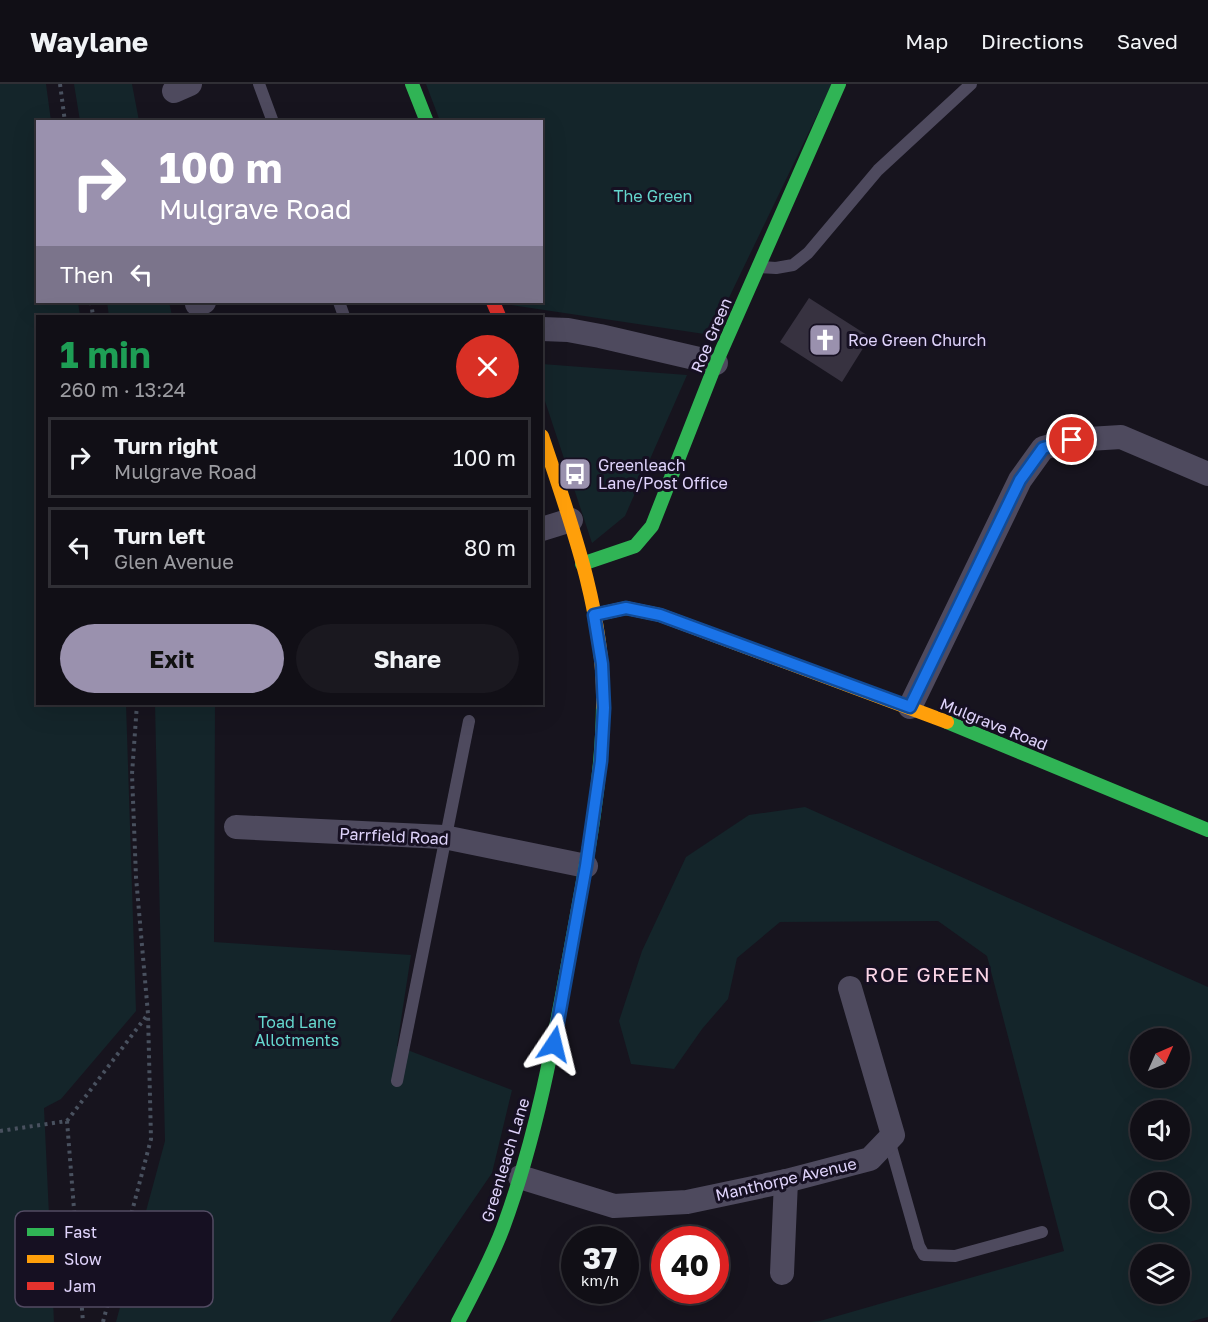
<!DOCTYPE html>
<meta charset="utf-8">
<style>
body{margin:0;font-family:"Golos Text",sans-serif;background:#1a181f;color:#f1f3f6;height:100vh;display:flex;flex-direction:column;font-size:22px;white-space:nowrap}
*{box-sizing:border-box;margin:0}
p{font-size:20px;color:#9c9ca1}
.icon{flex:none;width:33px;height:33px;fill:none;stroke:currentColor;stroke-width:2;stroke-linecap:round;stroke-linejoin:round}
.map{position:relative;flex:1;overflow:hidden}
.sheet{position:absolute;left:36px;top:231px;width:507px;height:390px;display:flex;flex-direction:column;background:#110f16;border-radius:0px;box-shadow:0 6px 24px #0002,0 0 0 2px #302f35}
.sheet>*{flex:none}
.hud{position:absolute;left:36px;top:36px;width:507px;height:183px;border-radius:0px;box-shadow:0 6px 24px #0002,0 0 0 2px #302f35;background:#9a91ae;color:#fff;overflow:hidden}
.needle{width:39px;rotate:45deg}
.tools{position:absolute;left:1130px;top:944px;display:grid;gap:12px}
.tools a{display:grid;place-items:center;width:60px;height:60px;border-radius:50%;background:#110f16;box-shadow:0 6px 24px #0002,0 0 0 2px #302f35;font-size:30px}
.speed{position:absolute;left:561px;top:1142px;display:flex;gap:12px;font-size:30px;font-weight:700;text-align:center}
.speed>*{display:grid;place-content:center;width:78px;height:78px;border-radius:50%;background:#110f16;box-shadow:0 6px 24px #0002,0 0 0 2px #302f35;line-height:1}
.speed small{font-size:15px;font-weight:400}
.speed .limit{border:9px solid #d22;background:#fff;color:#111}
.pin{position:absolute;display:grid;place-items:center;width:51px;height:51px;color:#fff;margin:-26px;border:3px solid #fff;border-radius:50%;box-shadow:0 2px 6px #0007}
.me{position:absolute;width:66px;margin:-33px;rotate:10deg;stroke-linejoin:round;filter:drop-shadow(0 0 4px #0008)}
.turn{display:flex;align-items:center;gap:21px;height:126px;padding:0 24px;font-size:27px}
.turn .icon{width:78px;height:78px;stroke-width:2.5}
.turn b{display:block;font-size:42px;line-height:51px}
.then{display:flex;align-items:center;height:57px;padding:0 24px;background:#0003;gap:12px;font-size:22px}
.round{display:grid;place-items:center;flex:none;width:63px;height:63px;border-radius:32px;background:#1a181f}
.head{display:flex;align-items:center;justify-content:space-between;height:102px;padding:0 24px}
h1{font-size:36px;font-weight:700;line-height:45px;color:#1e9e55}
.action{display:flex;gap:12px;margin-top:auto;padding:12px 24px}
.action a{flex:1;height:69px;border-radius:36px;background:#9a91ae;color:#111;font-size:24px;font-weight:700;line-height:69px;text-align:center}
.action a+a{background:#1a181f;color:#f1f3f6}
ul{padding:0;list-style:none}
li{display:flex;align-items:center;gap:18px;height:81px;margin:0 12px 9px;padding:0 12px;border:3px solid #302f35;border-radius:0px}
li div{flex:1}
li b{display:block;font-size:22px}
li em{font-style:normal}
header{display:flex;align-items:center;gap:36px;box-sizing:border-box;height:84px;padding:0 30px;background:#110f16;border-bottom:2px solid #302f35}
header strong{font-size:28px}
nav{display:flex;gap:33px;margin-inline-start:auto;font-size:21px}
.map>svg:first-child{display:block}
.green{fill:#14252a;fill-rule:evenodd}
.building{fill:#373240}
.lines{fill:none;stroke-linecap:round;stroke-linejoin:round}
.path{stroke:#49515f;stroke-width:4;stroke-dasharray:3 4.5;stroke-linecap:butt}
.lane{stroke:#4e4a5e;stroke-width:12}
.street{stroke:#4e4a5e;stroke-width:24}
.fast{stroke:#30b455;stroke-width:14}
.slow{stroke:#ff9f0a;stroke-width:14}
.jam{stroke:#e5322d;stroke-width:14}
.route-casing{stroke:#114b97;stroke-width:15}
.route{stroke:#1a73e8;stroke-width:10}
.labels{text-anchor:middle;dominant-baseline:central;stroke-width:6;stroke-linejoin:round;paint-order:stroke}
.park-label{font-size:16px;fill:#65d7ce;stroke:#161022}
.street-label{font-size:16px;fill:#e0d4fc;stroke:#161022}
.poi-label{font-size:16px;fill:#e0d4fc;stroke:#161022;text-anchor:start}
.quarter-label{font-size:20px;letter-spacing:1.5px;fill:#fcd6e7;stroke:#161022}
.key{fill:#161022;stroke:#534b63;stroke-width:1.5}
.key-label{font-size:16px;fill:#e0d4fc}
</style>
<header>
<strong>Waylane</strong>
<nav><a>Map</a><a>Directions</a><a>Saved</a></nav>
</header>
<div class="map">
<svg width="1208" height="1238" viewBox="0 0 1208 1238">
<rect width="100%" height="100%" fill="#17141e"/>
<g class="green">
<path d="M0,0H46L51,37L38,38V218H78L80,232H38V620H126L136,927L61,1015L44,1024L54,1238H0Z"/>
<path d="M74,0H132L139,37H80Z"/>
<path d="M426,0H832L711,251L511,221L510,218H542V38L440,37Z"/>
<path d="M107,218H169L172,232H109Z"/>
<path d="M542,280L687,291L625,432L592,459L542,308Z"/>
<path d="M155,620H215L214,858L411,871L397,962L512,1006L492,1089L390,1238H116L165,1057Z"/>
<path d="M805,723L1208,903V1233L1189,1238H810L820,1237L1064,1167L987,872L938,837L780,838L737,874L728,915L702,945L674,985L631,980L619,937L642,867L686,773L749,731ZM1140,954H1179V993H1140ZM1140,1026H1179V1065H1140ZM1140,1098H1179V1137H1140ZM1140,1170H1179V1209H1140Z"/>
</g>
<path class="building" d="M809,214L870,253L842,298L780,258Z"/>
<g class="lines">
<g class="path">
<path d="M60,0L65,38"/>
<path d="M91,218L93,232"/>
<path d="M67,1037L148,930"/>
<path d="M0,1047L67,1037L83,1238"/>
<path d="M103,1238L151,1055L148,930L136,793L132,690L137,620"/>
</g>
<g class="lane">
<path d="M259,0L273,38"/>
<path d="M760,183L776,184L793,181L808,169L878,86L971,0"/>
<path d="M339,218L344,232"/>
<path d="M397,997L469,637"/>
<path d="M889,1056L919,1162L924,1171L955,1172L1042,1148"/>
</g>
<g class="street">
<path d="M174,7L190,0"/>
<path d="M197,220L204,218"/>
<path d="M542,245L568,246L600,252L716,279"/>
<path d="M542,445L571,436"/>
<path d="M910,623L1020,396L1043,364L1072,356L1121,353L1208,390"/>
<path d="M236,743L444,753L586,782"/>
<path d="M520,1093L614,1122L687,1118L786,1097L870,1075L893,1051L850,904"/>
<path d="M782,1189L786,1097"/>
</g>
<g class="fast">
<path d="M412,0L427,38"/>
<path d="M582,480L635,462L652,442L716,279L839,0"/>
<path d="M947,638L1208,746"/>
<path d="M458,1238C474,1207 491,1176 503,1144C538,1049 555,951 573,852C587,776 602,700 603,622"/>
</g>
<g class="slow">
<path d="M542,352C571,438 605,530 603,622"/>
<path d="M594,531L626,524L660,531L947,638"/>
</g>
<path class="jam" d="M493,218L499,232"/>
</g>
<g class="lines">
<g class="route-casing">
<path id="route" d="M554,960L586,782L601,677L604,624L602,580L594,531L626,524L660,531L910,623L1020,396L1043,364L1072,356"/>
</g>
<use href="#route" class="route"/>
</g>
<defs>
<g id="church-square" transform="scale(1.725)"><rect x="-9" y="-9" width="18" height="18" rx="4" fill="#9a91ae" stroke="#161022"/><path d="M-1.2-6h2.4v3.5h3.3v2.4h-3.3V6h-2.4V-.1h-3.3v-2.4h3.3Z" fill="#fff"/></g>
<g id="bus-square" transform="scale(1.725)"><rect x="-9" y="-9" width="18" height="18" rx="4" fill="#9a91ae" stroke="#161022"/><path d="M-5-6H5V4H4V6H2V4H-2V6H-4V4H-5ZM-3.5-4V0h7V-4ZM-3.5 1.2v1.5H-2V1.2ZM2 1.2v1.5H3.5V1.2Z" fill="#fff"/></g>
</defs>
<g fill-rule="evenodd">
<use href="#church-square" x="825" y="256"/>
<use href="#bus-square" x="575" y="390"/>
</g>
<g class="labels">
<g class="park-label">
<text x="653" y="112">The Green</text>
<text x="297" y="938">Toad Lane<tspan x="297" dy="18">Allotments</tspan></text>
</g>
<g class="street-label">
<text transform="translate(711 251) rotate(-67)">Roe Green</text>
<text transform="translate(994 640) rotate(22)">Mulgrave Road</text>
<text transform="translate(394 752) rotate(3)">Parrfield Road</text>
<text transform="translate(505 1076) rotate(-73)">Greenleach Lane</text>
<text transform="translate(786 1095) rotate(-13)">Manthorpe Avenue</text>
</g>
<g class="poi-label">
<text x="848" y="256">Roe Green Church</text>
<text x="598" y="381">Greenleach<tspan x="598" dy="18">Lane/Post Office</tspan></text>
</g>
<g class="quarter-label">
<text x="928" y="890">ROE GREEN</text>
</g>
</g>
<rect x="15" y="1127" width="198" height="96" rx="9" class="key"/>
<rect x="27" y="1144" width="27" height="8" fill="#30b455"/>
<rect x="27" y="1171" width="27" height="8" fill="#ff9f0a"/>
<rect x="27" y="1198" width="27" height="8" fill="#e5322d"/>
<g class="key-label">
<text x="64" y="1154">Fast</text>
<text x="64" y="1181">Slow</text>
<text x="64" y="1208">Jam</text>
</g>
</svg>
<div class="tools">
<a><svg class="needle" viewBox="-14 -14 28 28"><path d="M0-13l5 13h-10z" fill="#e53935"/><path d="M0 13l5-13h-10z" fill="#9c9ca1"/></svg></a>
<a><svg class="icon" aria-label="sound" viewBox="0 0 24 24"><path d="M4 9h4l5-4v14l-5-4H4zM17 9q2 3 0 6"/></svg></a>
<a><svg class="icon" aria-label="search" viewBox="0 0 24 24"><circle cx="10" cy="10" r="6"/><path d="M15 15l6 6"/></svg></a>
<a><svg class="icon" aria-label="layers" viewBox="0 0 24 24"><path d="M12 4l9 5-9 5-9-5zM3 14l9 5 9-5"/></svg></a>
</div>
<div class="speed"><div>37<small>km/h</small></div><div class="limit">40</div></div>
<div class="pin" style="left:1072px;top:356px;background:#d93025"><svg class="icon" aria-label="arrive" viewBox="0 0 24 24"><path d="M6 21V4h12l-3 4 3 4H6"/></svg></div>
<svg class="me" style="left:554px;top:960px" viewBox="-20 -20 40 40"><path d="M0-17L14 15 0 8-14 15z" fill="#1a73e8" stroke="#fff" stroke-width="4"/></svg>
<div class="hud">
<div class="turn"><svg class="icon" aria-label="right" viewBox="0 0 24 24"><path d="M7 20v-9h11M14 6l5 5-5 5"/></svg><div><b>100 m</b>Mulgrave Road</div></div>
<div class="then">Then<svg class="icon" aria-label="left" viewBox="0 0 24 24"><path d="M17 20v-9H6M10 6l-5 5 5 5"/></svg></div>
</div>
<section class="sheet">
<div class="head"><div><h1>1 min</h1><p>260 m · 13:24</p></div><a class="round" style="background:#d93025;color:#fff"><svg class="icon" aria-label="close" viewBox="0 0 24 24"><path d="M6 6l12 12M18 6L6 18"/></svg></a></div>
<ul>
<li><svg class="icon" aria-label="right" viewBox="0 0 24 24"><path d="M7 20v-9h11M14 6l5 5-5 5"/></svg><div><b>Turn right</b><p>Mulgrave Road</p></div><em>100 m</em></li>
<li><svg class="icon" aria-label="left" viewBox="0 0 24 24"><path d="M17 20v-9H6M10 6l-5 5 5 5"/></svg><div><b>Turn left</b><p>Glen Avenue</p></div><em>80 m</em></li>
</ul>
<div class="action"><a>Exit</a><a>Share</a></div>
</section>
</div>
